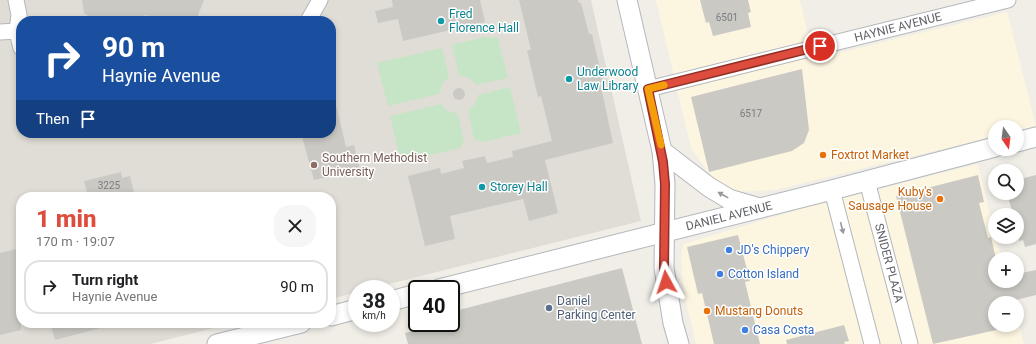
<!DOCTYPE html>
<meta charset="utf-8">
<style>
body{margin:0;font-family:Roboto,sans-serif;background:#f6f6f6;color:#202124;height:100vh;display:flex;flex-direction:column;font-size:15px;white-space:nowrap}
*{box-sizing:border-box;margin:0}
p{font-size:13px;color:#757577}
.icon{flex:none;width:22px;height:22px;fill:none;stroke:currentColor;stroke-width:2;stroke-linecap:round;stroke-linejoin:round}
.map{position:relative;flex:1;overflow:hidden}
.details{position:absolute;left:16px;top:192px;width:320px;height:136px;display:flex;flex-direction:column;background:#fff;border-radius:16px;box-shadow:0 2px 6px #0003}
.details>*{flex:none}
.guide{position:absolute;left:16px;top:16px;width:320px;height:122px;border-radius:16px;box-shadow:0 2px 6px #0003;background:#1a4fa0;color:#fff;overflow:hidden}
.needle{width:26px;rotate:166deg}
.fabs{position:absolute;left:988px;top:120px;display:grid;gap:8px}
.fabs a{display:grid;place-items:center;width:36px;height:36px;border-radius:50%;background:#fff;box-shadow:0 2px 6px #0003;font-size:20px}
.speed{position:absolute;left:348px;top:280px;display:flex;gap:8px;font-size:20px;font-weight:700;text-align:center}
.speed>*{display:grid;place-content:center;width:52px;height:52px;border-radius:50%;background:#fff;box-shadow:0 2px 6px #0003;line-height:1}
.speed small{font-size:10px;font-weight:400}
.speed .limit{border:2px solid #111;border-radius:6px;background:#fff;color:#111}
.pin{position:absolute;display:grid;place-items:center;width:34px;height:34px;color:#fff;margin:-17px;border:2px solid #fff;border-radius:50%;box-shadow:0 1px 4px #0007}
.me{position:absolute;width:44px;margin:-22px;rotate:355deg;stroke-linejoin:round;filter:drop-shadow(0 0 3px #0008)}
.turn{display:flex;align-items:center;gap:14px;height:84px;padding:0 20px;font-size:18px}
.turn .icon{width:52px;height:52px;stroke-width:2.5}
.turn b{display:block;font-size:28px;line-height:34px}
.then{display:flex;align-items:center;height:38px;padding:0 20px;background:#0003;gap:8px;font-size:15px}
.round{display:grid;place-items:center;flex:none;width:42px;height:42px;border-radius:16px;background:#f6f6f6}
.summary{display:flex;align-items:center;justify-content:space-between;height:68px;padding:0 20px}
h1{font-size:24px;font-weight:800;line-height:30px;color:#de4c3e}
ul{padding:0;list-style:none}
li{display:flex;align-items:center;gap:12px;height:54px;margin:0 8px 6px;padding:0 12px;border:2px solid #e0e0e0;border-radius:16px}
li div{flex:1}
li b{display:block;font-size:15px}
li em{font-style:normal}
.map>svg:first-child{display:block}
.commercial{fill:#fcf6e0}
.education{fill:#dfddd5;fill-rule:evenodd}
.green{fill:#c6e5c6}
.building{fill:#cbc9c4}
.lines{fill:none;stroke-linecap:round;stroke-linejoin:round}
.minor-casing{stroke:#b4b7bb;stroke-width:17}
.tertiary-casing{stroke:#b4b7bb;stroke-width:21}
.minor{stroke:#fff;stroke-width:15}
.tertiary{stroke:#fff;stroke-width:19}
.oneway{fill:#97999c}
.route-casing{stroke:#903128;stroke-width:10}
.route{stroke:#de4c3e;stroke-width:7}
.slow{stroke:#f59e0b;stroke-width:7}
.culture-dot{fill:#0f9aa8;stroke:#fff;stroke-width:1.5}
.food-dot{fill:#e8710a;stroke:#fff;stroke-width:1.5}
.education-dot{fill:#8d6e63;stroke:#fff;stroke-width:1.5}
.shop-dot{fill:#3f7fe0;stroke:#fff;stroke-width:1.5}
.service-dot{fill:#5c6f8a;stroke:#fff;stroke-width:1.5}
.labels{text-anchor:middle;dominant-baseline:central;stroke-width:3;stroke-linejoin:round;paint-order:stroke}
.number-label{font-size:10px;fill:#7a7c7e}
.culture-label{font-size:12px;fill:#0d838f;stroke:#fff;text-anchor:start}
.street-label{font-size:12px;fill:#5f6266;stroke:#fff}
.food-label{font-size:12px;fill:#c56008;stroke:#fff;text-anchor:start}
.education-label{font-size:12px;fill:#785e54;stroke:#fff;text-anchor:start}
.shop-label{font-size:12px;fill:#366cbe;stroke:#fff;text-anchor:start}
.service-label{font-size:12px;fill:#4e5e75;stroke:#fff;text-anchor:start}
</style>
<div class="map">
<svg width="1036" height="344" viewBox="0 0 1036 344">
<rect width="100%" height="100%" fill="#f0eee7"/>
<g class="commercial">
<path d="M656,0H800L814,59L1007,12L1036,126L1017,131V127H995V136L775,190L738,192L716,183L691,148Z"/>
<path d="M978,164L995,237L1002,259H995V281H1008L1013,303H995V325H1017V317L1024,344H696L684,293L681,260L683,244L804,208Z"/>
</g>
<path class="education" d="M0,0H591L641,221L369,289H357V292L331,299V197H21V323H234L150,344H0ZM21,21H331V133H21Z"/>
<g class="green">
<path d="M485,37L498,38L508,78L476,85L471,79L459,75L452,45Z"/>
<path d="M442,48L449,77L442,84L439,94L388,106L377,63Z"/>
<path d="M510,87L521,133L483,142L474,139L468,111L475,104L478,95Z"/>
<path d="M441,104L446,110L458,114L464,141L460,148L401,162L390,116Z"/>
</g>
<g class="building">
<path d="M82,0H204L198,15L199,21H159L147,15L119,21H99L98,17H90L84,13Z"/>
<path d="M392,0H480L485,22L403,41L398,19L378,23L375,11L393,7Z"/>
<path d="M519,0H578L579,3H581L589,34H592L603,82H600L613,143L545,160L558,213L529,221L523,199L450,216L455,239L425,246L408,176L440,168L441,174L464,168L462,161L485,156L487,163L513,157L512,151L552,141L541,96L538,97L527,50H531Z"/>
<path d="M700,0H748L751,12L748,13L751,27L713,36L709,22L706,23Z"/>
<path d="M802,69L809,130L804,143L792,151L709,172L691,97Z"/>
<circle cx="459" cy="94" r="6"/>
<path d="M331,105H336L346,147L354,145L360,170L314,180L301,133H331Z"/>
<path d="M121,172L122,178L130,176L135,197H88L84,181Z"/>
<path d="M978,175L984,202L979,203L988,238L991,237L996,259L995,281H1017V274L1036,270V295L1004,303H995V325H1010V327L933,344L896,196Z"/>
<path d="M1036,175V244L1025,247L1023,240L1019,241L1017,232V215H1013L1007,193H1017V180Z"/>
<path d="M738,235L750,281L745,282L760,344H714L702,293L698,294L687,247Z"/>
<path d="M21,248V330L0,335V253Z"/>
<path d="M622,268L642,344H408L405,333L457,321L455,311Z"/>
<path d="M50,323H104V327L55,340Z"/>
<path d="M844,325L849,341L844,342L845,344H787L786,340Z"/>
</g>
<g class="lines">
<g class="minor-casing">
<g id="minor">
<path d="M16,0L19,15L17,31L21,48"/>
<path d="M308,21L320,0"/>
<path d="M0,32L17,31"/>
<path d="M648,89L1008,0"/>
<path d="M867,181L910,344"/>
<path d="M832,190L872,344"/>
</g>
</g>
<g class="tertiary-casing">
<g id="tertiary">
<path d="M627,0L662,151L665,184L664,268L673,323L679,344"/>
<path d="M1017,142L1036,137"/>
<path d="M662,151L709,187L729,199L760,208"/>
<path d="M439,289L832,190L995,147"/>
<path d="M391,301L417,294"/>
<path d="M331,316L357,309"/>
<path d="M217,344L301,323"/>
</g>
</g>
<use href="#minor" class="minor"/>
<use href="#tertiary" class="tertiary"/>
</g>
<defs><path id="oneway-solid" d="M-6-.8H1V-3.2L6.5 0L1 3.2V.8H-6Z"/></defs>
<g class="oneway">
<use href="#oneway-solid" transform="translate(723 195) rotate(-151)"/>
<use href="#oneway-solid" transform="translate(842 228) rotate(76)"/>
</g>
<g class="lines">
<g class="route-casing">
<path id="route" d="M666,282L664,268L665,184L663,162L648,89L820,46"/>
</g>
<use href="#route" class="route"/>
<path class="slow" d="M661,145L648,89L664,85"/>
</g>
<g class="culture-dot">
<circle cx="441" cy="21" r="4"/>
<circle cx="569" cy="79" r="4"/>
<circle cx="482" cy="187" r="4"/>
</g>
<g class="food-dot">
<circle cx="823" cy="155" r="4"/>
<circle cx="940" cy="199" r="4"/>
<circle cx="707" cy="311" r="4"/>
</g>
<circle class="education-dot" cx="314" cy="165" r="4"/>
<g class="shop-dot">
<circle cx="729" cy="250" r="4"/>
<circle cx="720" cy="274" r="4"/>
<circle cx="745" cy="330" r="4"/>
</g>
<circle class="service-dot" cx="549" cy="308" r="4"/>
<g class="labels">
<g class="number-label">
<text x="727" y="17">6501</text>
<text x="751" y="113">6517</text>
<text x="109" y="185">3225</text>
</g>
<g class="culture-label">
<text x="449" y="14">Fred<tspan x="449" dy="14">Florence Hall</tspan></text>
<text x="577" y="72">Underwood<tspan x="577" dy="14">Law Library</tspan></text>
<text x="490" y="187">Storey Hall</text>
</g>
<g class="street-label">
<text transform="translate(898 27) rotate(-14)">HAYNIE AVENUE</text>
<text transform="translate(729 216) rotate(-14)">DANIEL AVENUE</text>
<text transform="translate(889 263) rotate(75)">SNIDER PLAZA</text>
</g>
<g class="food-label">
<text x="831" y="155">Foxtrot Market</text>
<text x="932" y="192" text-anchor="end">Kuby's<tspan x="932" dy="14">Sausage House</tspan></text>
<text x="715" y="311">Mustang Donuts</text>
</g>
<g class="education-label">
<text x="322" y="158">Southern Methodist<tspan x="322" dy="14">University</tspan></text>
</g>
<g class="shop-label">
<text x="737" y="250">JD's Chippery</text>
<text x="728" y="274">Cotton Island</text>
<text x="753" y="330">Casa Costa</text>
</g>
<g class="service-label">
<text x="557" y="301">Daniel<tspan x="557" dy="14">Parking Center</tspan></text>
</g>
</g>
</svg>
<div class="fabs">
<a><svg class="needle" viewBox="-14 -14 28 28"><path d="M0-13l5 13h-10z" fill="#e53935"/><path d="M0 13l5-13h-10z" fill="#757577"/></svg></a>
<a><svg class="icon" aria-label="search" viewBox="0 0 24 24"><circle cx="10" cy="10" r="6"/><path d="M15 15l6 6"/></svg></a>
<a><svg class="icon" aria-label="layers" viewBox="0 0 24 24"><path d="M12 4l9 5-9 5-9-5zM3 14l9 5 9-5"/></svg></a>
<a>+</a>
<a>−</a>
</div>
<div class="speed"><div>38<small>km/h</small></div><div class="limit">40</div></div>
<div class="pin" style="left:820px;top:46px;background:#d93025"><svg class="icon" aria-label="arrive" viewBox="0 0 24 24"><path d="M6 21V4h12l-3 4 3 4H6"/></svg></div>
<svg class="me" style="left:666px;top:282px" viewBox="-20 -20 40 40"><path d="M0-17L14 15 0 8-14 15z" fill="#de4c3e" stroke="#fff" stroke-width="4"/></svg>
<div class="guide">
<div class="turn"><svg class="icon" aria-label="right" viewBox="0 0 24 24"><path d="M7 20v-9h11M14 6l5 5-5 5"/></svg><div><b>90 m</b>Haynie Avenue</div></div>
<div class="then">Then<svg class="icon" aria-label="arrive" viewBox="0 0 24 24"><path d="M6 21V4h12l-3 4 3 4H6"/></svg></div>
</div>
<section class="details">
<div class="summary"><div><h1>1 min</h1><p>170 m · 19:07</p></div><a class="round"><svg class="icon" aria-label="close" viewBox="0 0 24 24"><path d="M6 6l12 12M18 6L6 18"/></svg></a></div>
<ul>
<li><svg class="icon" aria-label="right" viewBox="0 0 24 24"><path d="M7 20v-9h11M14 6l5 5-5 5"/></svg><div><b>Turn right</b><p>Haynie Avenue</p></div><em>90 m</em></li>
</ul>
</section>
</div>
